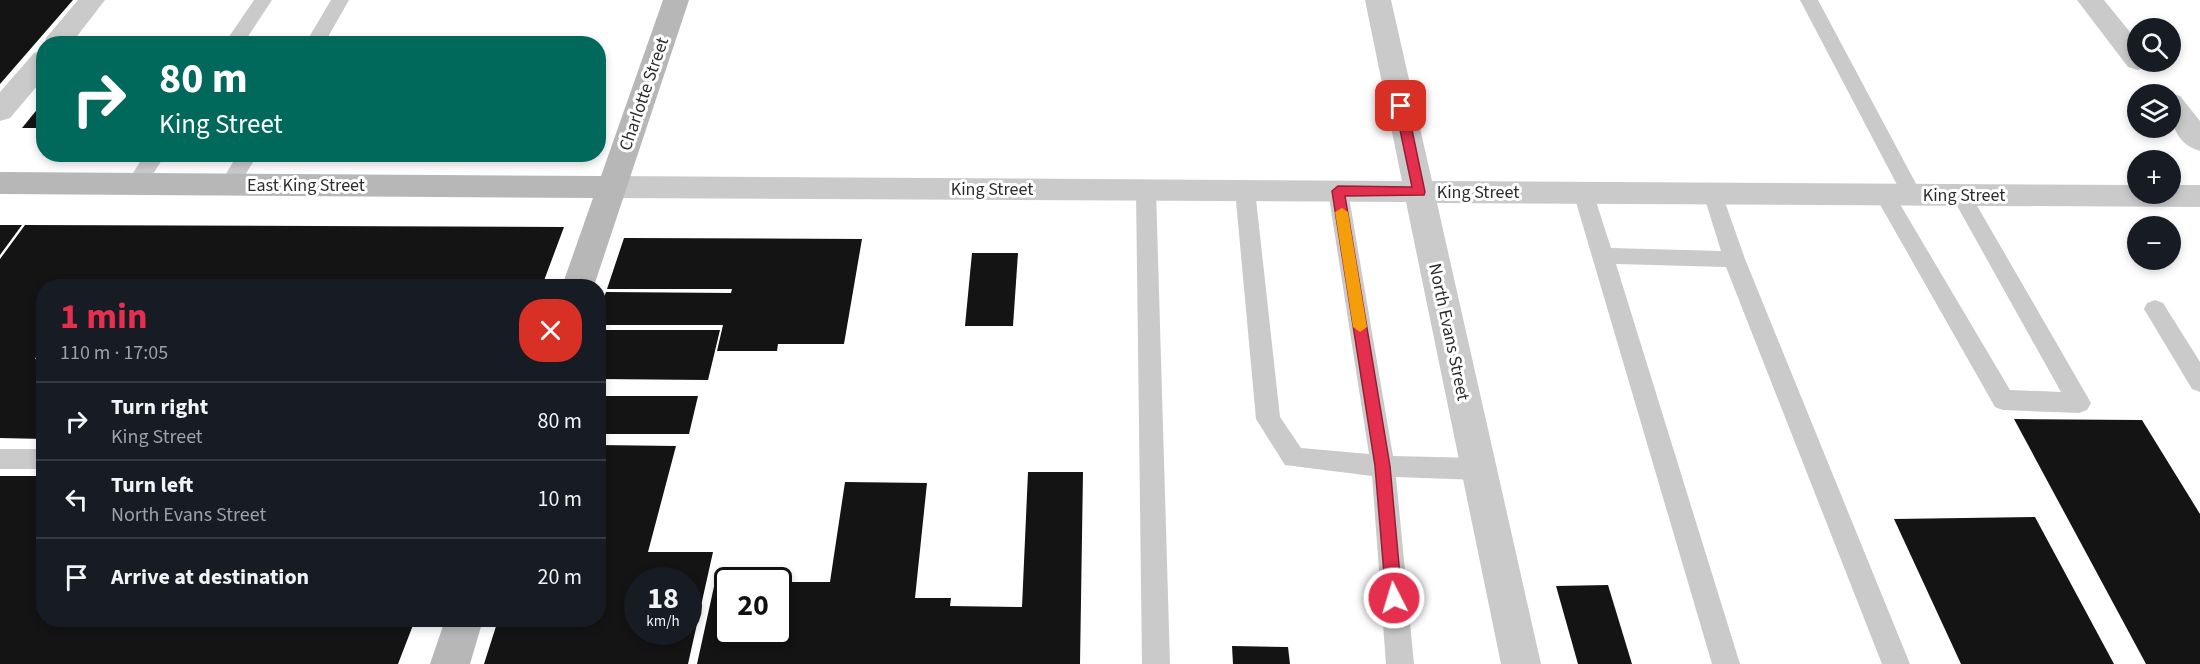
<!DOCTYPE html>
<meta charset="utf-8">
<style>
body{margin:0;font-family:"Source Sans 3",sans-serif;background:#20242c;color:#f1f3f6;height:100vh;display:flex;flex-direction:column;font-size:22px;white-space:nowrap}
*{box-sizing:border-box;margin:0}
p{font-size:20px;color:#9ea1a6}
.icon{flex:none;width:33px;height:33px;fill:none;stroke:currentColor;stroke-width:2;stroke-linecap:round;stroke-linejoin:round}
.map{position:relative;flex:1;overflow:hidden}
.drawer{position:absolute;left:36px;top:279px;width:570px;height:348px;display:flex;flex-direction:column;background:#171b24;border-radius:24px;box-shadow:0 3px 9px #0003}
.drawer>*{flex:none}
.guide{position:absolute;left:36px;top:36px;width:570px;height:126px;border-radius:24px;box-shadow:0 3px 9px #0003;background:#00695c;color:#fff;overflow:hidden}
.controls{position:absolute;left:2127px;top:18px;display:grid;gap:12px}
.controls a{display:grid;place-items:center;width:54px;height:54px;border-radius:50%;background:#171b24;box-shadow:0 3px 9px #0003;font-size:30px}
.speed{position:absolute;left:624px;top:567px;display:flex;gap:12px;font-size:30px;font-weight:700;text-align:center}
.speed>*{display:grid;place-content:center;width:78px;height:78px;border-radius:50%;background:#171b24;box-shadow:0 3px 9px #0003;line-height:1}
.speed small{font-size:15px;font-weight:400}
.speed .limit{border:3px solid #111;border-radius:9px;background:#fff;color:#111}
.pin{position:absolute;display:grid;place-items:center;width:51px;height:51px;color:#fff;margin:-26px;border-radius:12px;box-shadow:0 3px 9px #0006}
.me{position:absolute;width:66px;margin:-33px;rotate:355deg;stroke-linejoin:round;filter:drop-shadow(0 0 4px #0008)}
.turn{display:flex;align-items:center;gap:21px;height:126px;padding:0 24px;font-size:27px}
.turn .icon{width:78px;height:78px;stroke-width:2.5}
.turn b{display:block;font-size:42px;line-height:51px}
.round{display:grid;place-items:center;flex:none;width:63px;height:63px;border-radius:24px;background:#20242c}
.headline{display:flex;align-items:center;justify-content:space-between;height:102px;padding:0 24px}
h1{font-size:36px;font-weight:700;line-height:45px;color:#e52f4e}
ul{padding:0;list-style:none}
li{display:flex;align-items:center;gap:18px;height:78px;padding:0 24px;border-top:2px solid #363941}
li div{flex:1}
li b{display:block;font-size:22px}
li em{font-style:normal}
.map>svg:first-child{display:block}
.building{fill:#141414;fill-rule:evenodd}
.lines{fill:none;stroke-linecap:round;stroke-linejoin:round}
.service{fill:#cacaca;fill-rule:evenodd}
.minor{fill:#cacaca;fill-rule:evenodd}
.secondary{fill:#b7b7b7;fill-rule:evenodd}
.route{fill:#e52f4e;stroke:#951f33;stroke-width:1.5}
.slow{fill:#f59e0b}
.labels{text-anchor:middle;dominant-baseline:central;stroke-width:6;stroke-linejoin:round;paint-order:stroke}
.street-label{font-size:18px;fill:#2d2d2d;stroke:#fff}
</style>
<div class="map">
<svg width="2200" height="664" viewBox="0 0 2200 664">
<rect width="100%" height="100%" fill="#fff"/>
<g class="building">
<path d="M0,0H73L0,84Z"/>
<path d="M44,101V128H22Z"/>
<path d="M0,225H22L0,255Z"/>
<path d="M25,225L564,227L542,286H44V345L35,359H44V439L0,438V259Z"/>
<path d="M624,238L862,239L844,344H778L777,351H717L723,325H598V315L606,292L731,293L732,289H607Z"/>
<path d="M972,253H1018L1013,326H965Z"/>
<path d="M598,330H720L708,380L598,379Z"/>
<path d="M598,396H698L689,434H598Z"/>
<path d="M2014,419L2142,420L2200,514V664H2146Z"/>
<path d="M598,445L676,446L648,552H713L688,664H484L498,620H598ZM638,580H688V632H638Z"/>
<path d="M1028,472H1083L1080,664H697L715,582H728V632H778V582H830L845,482L927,483L915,598H951L950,606L1022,607Z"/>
<path d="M0,476H44V620H415L398,664H0Z"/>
<path d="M2035,517L2114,664H1961L1894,519Z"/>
<path d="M1608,585L1632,664H1578L1556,586Z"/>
<path d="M1232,646L1288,647L1290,664H1233Z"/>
</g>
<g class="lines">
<g class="service">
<path d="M254,0H272L243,44H224Z"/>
<path d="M331,0H349L324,44H305Z"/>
<path d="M1800,0H1818L1922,195L1919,200L1912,203L1905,200Z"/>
<path d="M145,154H166L143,189L136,191L129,189L126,184Z"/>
<path d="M238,154H258L236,190L229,192L222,190L219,185Z"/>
<path d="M1146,183L1153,185L1156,190L1170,664H1142L1136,190L1139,185Z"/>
<path d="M1245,183L1252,185L1255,190L1280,417L1301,448L1369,454L1328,191L1331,186L1338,184L1345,186L1348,191L1393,456L1478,458L1487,462L1490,469L1487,476L1478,480L1396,477L1414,664H1386L1372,476L1285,465L1256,419L1235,190L1238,185Z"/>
<path d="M1583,185L1590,187L1593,192L1611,248L1721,251L1703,193L1706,188L1713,186L1720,188L1745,259L1910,664H1882L1726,267L1616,264L1740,664H1712L1573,192L1576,187Z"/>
<path d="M1884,187L1891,189L2010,390L2061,392L1951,195L1954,190L1961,187L1968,190L2087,396L2091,403L2087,410L2079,413L2003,410L1995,407L1874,194L1877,189Z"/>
<path d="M2155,300L2163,303L2200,362V392L2192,389L2144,309L2147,303Z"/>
<rect x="0" y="449" width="44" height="20"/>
</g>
<g class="minor">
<path d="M78,0H105L71,44L44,46L46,38Z"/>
<path d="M1365,0H1391L1432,181L2138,185V194H2170V185H2200V207L1437,203L1541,664H1501L1406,202L612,198L601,195L597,187L601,179L612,176L1402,181Z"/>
<path d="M2077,0H2104L2138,42V62H2151L2148,67L2138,70L2128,67Z"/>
<path d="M44,50V78L10,118L0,121V92L34,53Z"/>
<path d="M2170,93L2180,96L2200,121V151C2173,143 2170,119 2170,94H2166Z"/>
</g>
<g class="secondary">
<path d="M663,0H689L594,286H562L593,198L0,194V172L601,176Z"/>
<path d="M445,620H483L470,664H430Z"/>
</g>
</g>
<path class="route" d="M1401,102L1407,106L1425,192L1424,195L1345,196L1390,466L1402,598L1400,603L1394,605L1388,603L1386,598L1375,466L1332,191L1338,186L1412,187L1395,106Z"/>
<path class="slow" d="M1342,208L1348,212L1367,327L1360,332L1353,327L1335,212Z"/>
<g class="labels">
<g class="street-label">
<text transform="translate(644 94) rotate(-71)">Charlotte Street</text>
<text x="306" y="185">East King Street</text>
<text x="992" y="189">King Street</text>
<text x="1478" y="192">King Street</text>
<text x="1964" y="195">King Street</text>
<text transform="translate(1449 332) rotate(78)">North Evans Street</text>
</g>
</g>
</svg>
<div class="controls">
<a><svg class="icon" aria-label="search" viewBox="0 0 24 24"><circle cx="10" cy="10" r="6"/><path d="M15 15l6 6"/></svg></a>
<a><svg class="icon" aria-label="layers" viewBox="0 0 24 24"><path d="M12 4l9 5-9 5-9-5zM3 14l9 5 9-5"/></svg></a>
<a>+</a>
<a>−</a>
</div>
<div class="speed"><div>18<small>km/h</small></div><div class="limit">20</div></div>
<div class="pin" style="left:1401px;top:106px;background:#d93025"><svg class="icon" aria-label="arrive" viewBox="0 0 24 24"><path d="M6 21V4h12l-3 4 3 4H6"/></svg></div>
<svg class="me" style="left:1394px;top:598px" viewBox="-20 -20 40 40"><circle r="17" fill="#e52f4e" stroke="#fff" stroke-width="3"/><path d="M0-11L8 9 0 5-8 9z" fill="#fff"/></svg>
<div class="guide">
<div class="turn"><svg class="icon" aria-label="right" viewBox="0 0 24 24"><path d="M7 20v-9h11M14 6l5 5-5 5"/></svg><div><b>80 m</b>King Street</div></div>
</div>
<section class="drawer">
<div class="headline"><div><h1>1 min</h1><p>110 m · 17:05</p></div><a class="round" style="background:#d93025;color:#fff"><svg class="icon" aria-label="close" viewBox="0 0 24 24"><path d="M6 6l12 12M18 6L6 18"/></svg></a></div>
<ul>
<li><svg class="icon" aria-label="right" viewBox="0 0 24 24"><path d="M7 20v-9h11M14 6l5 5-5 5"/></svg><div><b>Turn right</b><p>King Street</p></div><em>80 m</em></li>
<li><svg class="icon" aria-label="left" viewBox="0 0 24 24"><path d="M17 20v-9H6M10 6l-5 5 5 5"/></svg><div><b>Turn left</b><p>North Evans Street</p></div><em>10 m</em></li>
<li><svg class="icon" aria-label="arrive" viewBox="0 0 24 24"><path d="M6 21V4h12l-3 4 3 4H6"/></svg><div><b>Arrive at destination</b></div><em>20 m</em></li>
</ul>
</section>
</div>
